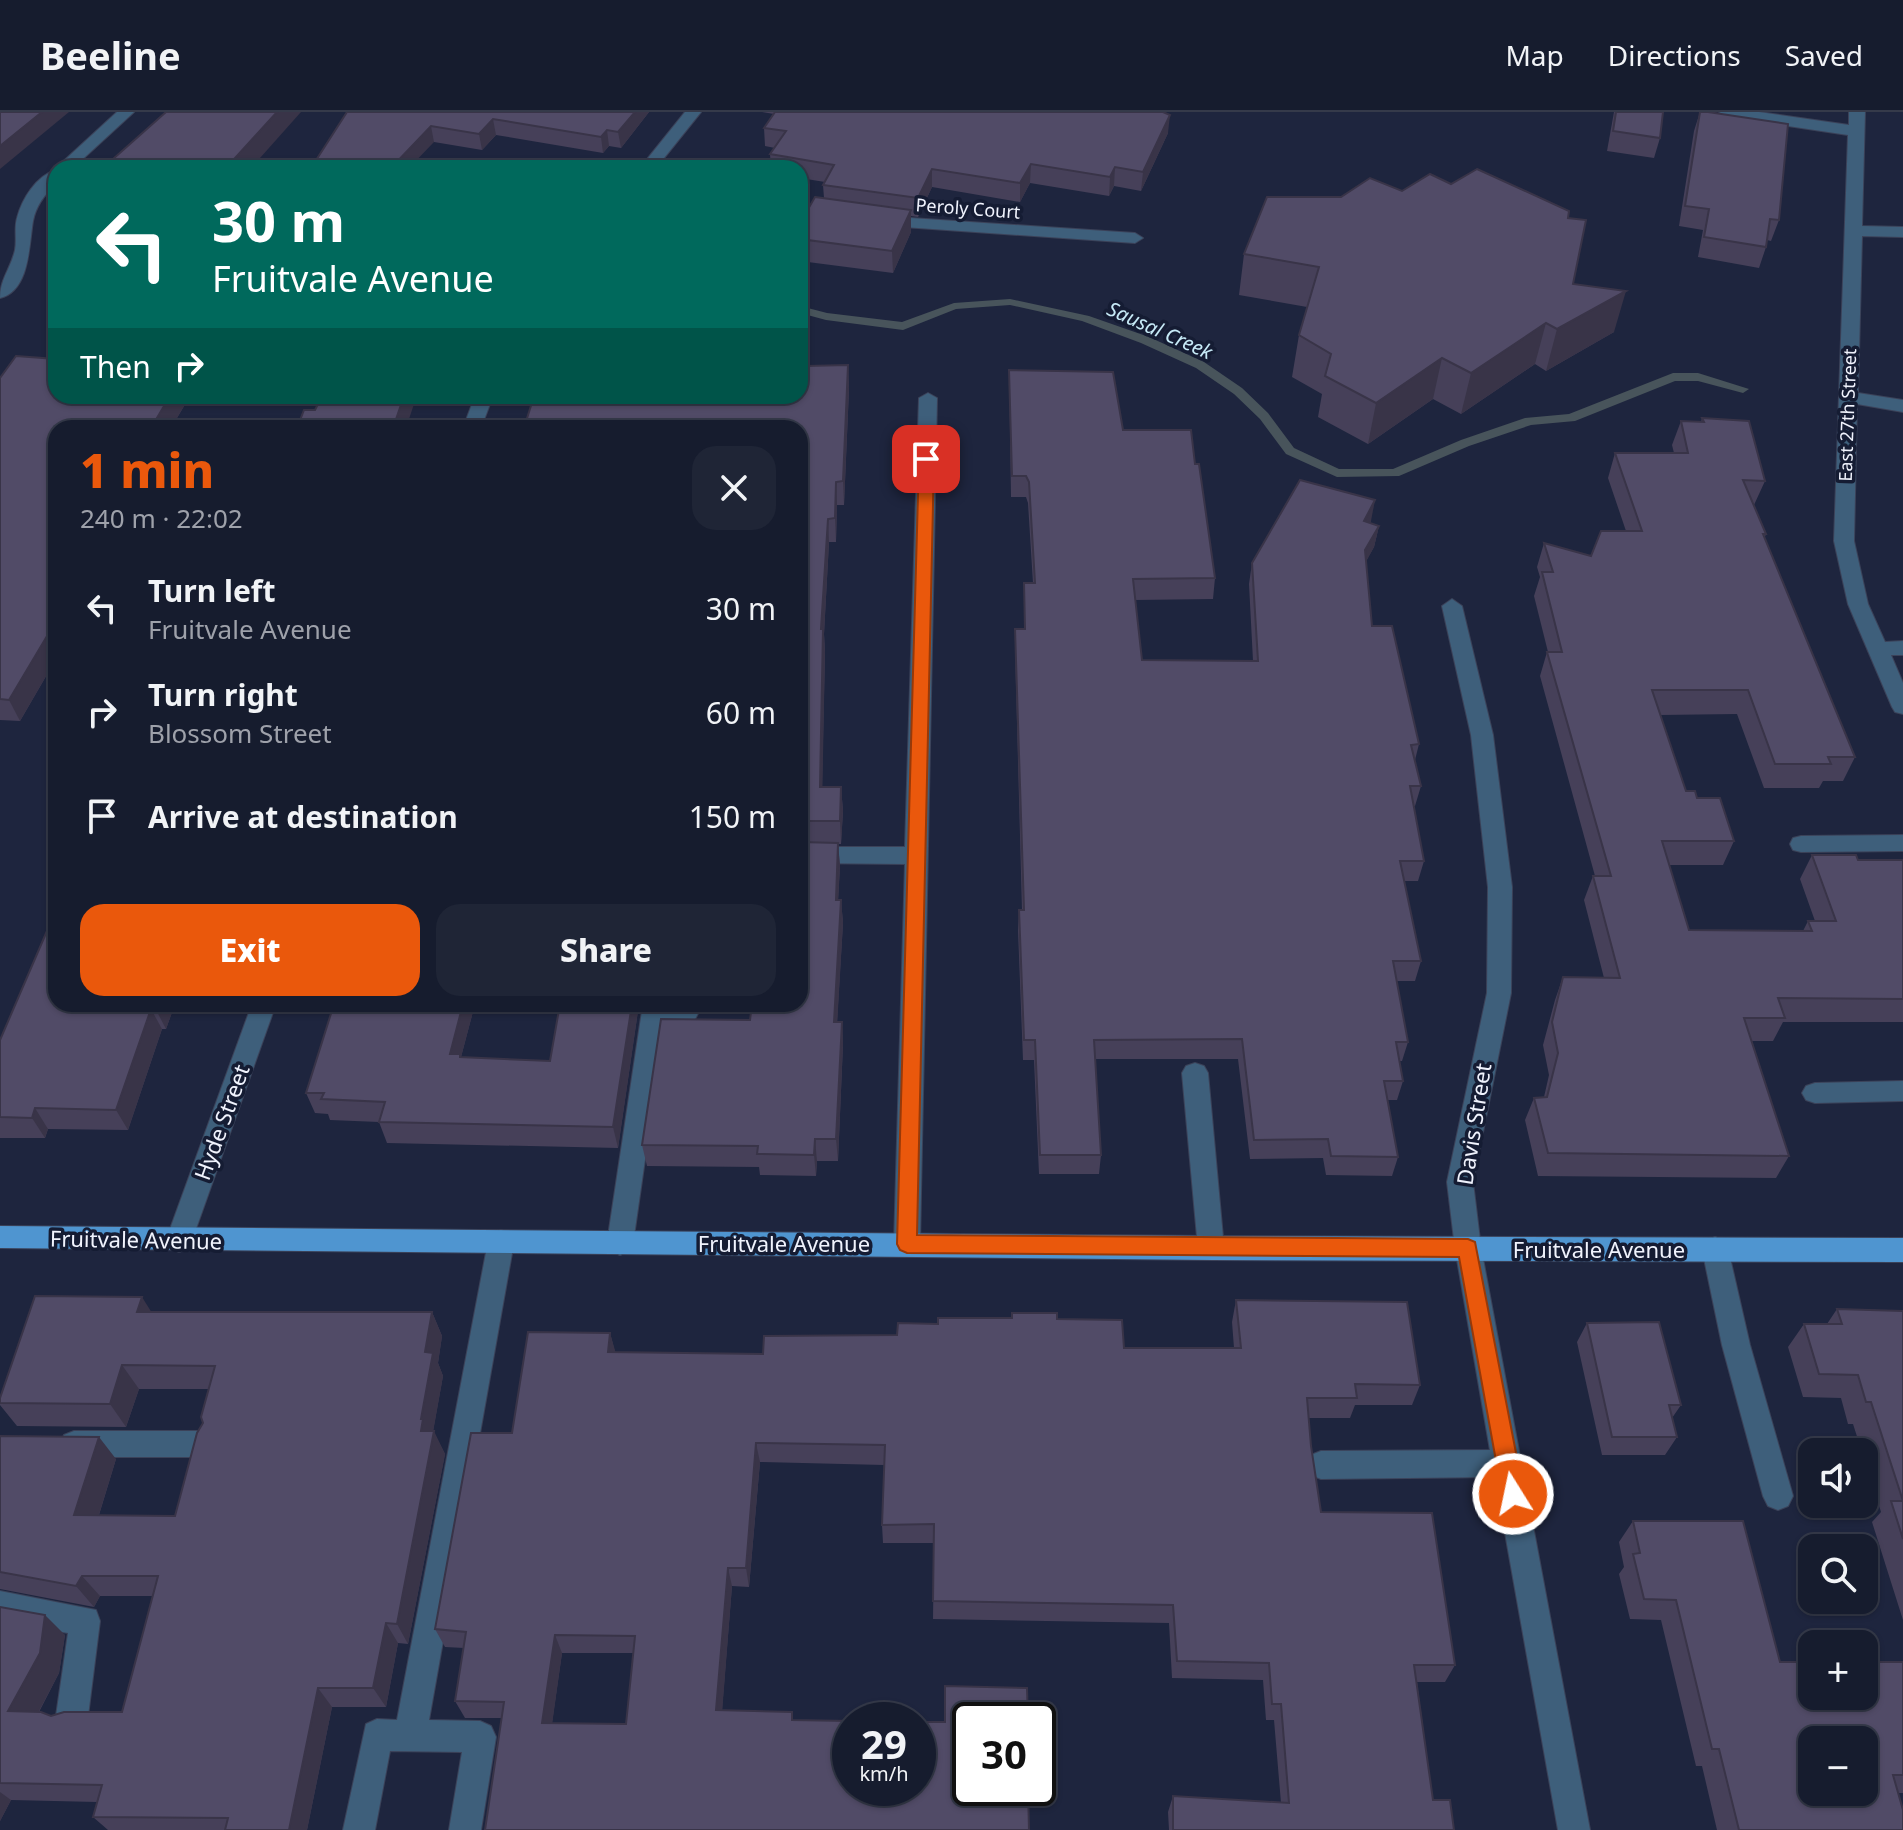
<!DOCTYPE html>
<meta charset="utf-8">
<style>
body{margin:0;font-family:"Noto Sans",sans-serif;background:#1f2536;color:#f1f3f6;height:100vh;display:flex;flex-direction:column;font-size:30px;white-space:nowrap}
*{box-sizing:border-box;margin:0}
p{font-size:26px;color:#9ea1aa}
.icon{flex:none;width:44px;height:44px;fill:none;stroke:currentColor;stroke-width:2;stroke-linecap:round;stroke-linejoin:round}
.map{position:relative;flex:1;overflow:hidden}
.panel{position:absolute;left:48px;top:308px;width:760px;height:592px;display:flex;flex-direction:column;background:#161c2e;border-radius:24px;box-shadow:0 2px 6px #0004,0 0 0 2px #353a4a}
.panel>*{flex:none}
.top-card{position:absolute;left:48px;top:48px;width:760px;height:244px;border-radius:24px;box-shadow:0 2px 6px #0004,0 0 0 2px #353a4a;background:#00695c;color:#fff;overflow:hidden}
.buttons{position:absolute;left:1798px;top:1326px;display:grid;gap:16px}
.buttons a{display:grid;place-items:center;width:80px;height:80px;border-radius:16px;background:#161c2e;box-shadow:0 2px 6px #0004,0 0 0 2px #353a4a;font-size:40px}
.speed{position:absolute;left:832px;top:1590px;display:flex;gap:16px;font-size:40px;font-weight:700;text-align:center}
.speed>*{display:grid;place-content:center;width:104px;height:104px;border-radius:50%;background:#161c2e;box-shadow:0 2px 6px #0004,0 0 0 2px #353a4a;line-height:1}
.speed small{font-size:20px;font-weight:400}
.speed .limit{border:4px solid #111;border-radius:12px;background:#fff;color:#111}
.pin{position:absolute;display:grid;place-items:center;width:68px;height:68px;color:#fff;margin:-34px;border-radius:16px;box-shadow:0 4px 12px #0006}
.me{position:absolute;width:88px;margin:-44px;rotate:350deg;stroke-linejoin:round;filter:drop-shadow(0 0 6px #0008)}
.turn{display:flex;align-items:center;gap:28px;height:168px;padding:0 32px;font-size:36px}
.turn .icon{width:104px;height:104px;stroke-width:2.5}
.turn b{display:block;font-size:56px;line-height:68px}
.then{display:flex;align-items:center;height:76px;padding:0 32px;background:#0003;gap:16px;font-size:30px}
.round{display:grid;place-items:center;flex:none;width:84px;height:84px;border-radius:24px;background:#1f2536}
.head{display:flex;align-items:center;justify-content:space-between;height:136px;padding:0 32px}
h1{font-size:48px;font-weight:800;line-height:60px;color:#ea580c}
.cta{display:flex;gap:16px;margin-top:auto;padding:16px 32px}
.cta a{flex:1;height:92px;border-radius:24px;background:#ea580c;color:#fff;font-size:32px;font-weight:800;line-height:92px;text-align:center}
.cta a+a{background:#1f2536;color:#f1f3f6}
ul{padding:0;list-style:none}
li{display:flex;align-items:center;gap:24px;height:104px;padding:0 32px}
li div{flex:1}
li b{display:block;font-size:30px}
li em{font-style:normal}
header{display:flex;align-items:center;gap:48px;box-sizing:border-box;height:112px;padding:0 40px;background:#161c2e;border-bottom:2px solid #353a4a}
header strong{font-size:38px}
nav{display:flex;gap:44px;margin-inline-start:auto;font-size:28px}
.map>svg:first-child{display:block}
.lines{fill:none;stroke-linecap:round;stroke-linejoin:round}
.stream{fill:#48545b;fill-rule:evenodd}
.minor-casing{stroke:#3b4259;stroke-width:2}
.major-casing{stroke:#3b4259;stroke-width:2}
.minor{fill:#3e5f7b;fill-rule:evenodd}
.major{fill:#4f95d0;fill-rule:evenodd}
.wall{fill:#464059;fill-rule:evenodd}
.shaded-wall{fill:#393448}
.building{fill:#514b67;stroke:#393448;stroke-width:2;fill-rule:evenodd}
.route{fill:#ea580c;stroke:#983908;stroke-width:2}
.labels{text-anchor:middle;dominant-baseline:central;stroke-width:7;stroke-linejoin:round;paint-order:stroke}
.far-street-label{font-size:18px;fill:#f0f3fd;stroke:#151c33}
.far-water-label{font-size:20px;font-style:italic;fill:#c7eaf7;stroke:#151c33}
.street-label{font-size:22px;fill:#f0f3fd;stroke:#151c33}
</style>
<header>
<strong>Beeline</strong>
<nav><a>Map</a><a>Directions</a><a>Saved</a></nav>
</header>
<div class="map">
<svg width="1903" height="1718" viewBox="0 0 1903 1718">
<rect width="100%" height="100%" fill="#1e253e"/>
<g class="lines">
<path class="stream" d="M1010,187L1089,204L1149,225L1204,250L1242,276L1268,301L1294,336L1339,357H1393L1461,328L1525,306L1569,302L1673,261H1698L1749,277L1743,281L1698,269H1675L1575,309L1531,313L1469,334L1399,364L1337,365L1286,342L1260,307L1234,282L1196,256L1141,231L1082,209L1010,193L956,197L903,218L826,208L800,201V194L827,201L902,210L954,191Z"/>
<g class="minor-casing">
<g id="minor">
<path d="M117,0H134L73,56H56Z"/>
<path d="M685,0H701L656,56H640Z"/>
<path d="M1719,0H1759L1849,13V0H1865L1862,114L1903,115V125L1862,124L1858,281L1903,288V300L1857,292L1854,429L1868,492L1885,530L1903,529V543H1891L1903,571V602L1895,600L1892,595L1848,492L1834,429L1848,23L1727,5Z"/>
<path d="M56,58V72C45,82 36,93 33,109C29,132 30,179 0,186C0,167 11,156 15,138C17,128 14,116 17,106C22,87 36,64 56,58Z"/>
<path d="M800,91L841,98L849,103L841,108L800,101Z"/>
<path d="M881,104L1135,121L1143,126L1135,131L875,113L873,109L875,105Z"/>
<path d="M928,281L937,286L920,1132L916,1140L907,1144L898,1140L894,1132L905,752L800,751V735H905L919,286Z"/>
<path d="M475,284H493L481,316H463Z"/>
<path d="M1452,487L1462,494L1493,623L1512,775L1511,881L1473,1070L1481,1136L1590,1718H1558L1495,1365L1321,1367L1311,1363L1307,1353L1311,1343L1321,1339L1490,1338L1455,1136L1447,1070L1487,881L1488,775L1471,623L1442,494Z"/>
<path d="M1903,723V739L1801,740L1793,738L1790,732L1793,726L1801,724Z"/>
<path d="M252,892H276L192,1128L188,1136L179,1140L170,1136L166,1128Z"/>
<path d="M643,892H667V895L703,892L693,911L664,915L633,1131L629,1139L620,1143L611,1139L607,1131Z"/>
<path d="M1195,951L1204,954L1208,961L1224,1136L1220,1144L1211,1148L1202,1144L1198,1136L1182,961L1186,954Z"/>
<path d="M1903,969V989L1815,991L1806,988L1802,981L1806,974L1815,971Z"/>
<path d="M501,1118L510,1122L514,1130L429,1608L480,1609L491,1614L496,1625L481,1718H449L462,1640L390,1639L375,1718H343L366,1612L377,1607L397,1608L488,1130L492,1122Z"/>
<path d="M1715,1125L1724,1129L1728,1137L1750,1233L1793,1384L1788,1394L1778,1398L1768,1394L1763,1384L1722,1233L1702,1137L1706,1129Z"/>
<path d="M74,1319H201L211,1323L215,1332L211,1341L201,1345H74L64,1341L60,1332L64,1323Z"/>
<path d="M0,1479L96,1498L100,1509L88,1604L83,1615L72,1620L61,1615L56,1604L68,1521L0,1509Z"/>
</g>
</g>
<g class="major-casing">
<path id="major" d="M0,1114L1211,1124L1903,1126V1150L1211,1148L0,1136Z"/>
</g>
<use href="#minor" class="minor"/>
<use href="#major" class="major"/>
</g>
<g class="wall">
<path d="M347,0H649L621,36L609,34L603,41L496,23L482,38L434,30Z"/>
<path d="M762,0H1163L1168,21L1141,79L1114,74L1109,84L1030,71L1020,90L932,75L918,105L911,104V120L893,161L800,149V111L824,86L823,73L825,70L800,66V56H771L770,42L775,36L765,34L764,16L774,2Z"/>
<path d="M1614,0H1663L1660,26L1654,46L1607,39Z"/>
<path d="M1700,0L1779,108L1771,129L1767,128L1766,135L1759,156L1698,145L1703,118L1679,114L1694,19Z"/>
<path d="M1451,72L1568,106L1573,172L1614,220L1546,259L1535,252L1461,302L1433,287L1368,332L1318,305L1322,282L1292,265L1299,223L1307,195L1239,183L1244,142L1341,85L1402,79Z"/>
<path d="M808,233L809,254L848,253L849,277L844,393H837L836,430H829L824,522L825,540L822,675H841L843,699L841,732H838L840,754L838,788H841L843,811L837,910H842L843,932L838,1049H817L816,1064L760,1063L759,1055L647,1054L642,1033L750,908L800,892V284Z"/>
<path d="M1009,258L1123,318L1195,352L1215,466L1213,487L1135,488L1142,548L1253,549L1249,472L1252,451L1371,409L1370,411L1379,414L1374,435L1366,449L1372,514L1419,632L1415,648L1421,674L1415,694H1414L1424,749L1418,769H1404L1421,849L1415,869H1397L1408,930L1402,949H1399L1403,969L1397,988H1388L1398,1045L1392,1064L1326,1063L1323,1046L1250,1047L1238,947H1095L1101,1043L1099,1062H1039L1034,948H1023L1018,818L1019,798H1022L1015,538V517H1024V471H1033L1028,391L1026,385H1011Z"/>
<path d="M0,266L56,284H190L171,316H56V547L20,609L0,608Z"/>
<path d="M1702,306L1765,369L1754,393L1766,422L1764,427L1855,645L1843,669H1823L1819,676H1764L1737,602L1660,603L1686,679L1697,686L1734,729L1723,753H1669L1689,818L1803,819L1808,809H1815L1800,767L1812,743L1858,748H1903V910H1783L1773,929H1752L1789,1044L1776,1066L1538,1064L1525,1008L1534,986L1544,985L1549,963L1543,933L1555,888L1563,865L1604,866L1584,788L1593,764H1595L1540,564L1547,540H1548L1534,484L1540,465L1537,455L1544,431L1591,444L1626,419L1608,366L1615,341H1674L1672,333L1681,309L1701,310Z"/>
<path d="M175,892L166,917H162L128,1018L48,1017L45,1026H0V928Z"/>
<path d="M475,892L461,945L550,949L560,892H639L618,1036L387,1031L379,1010L330,1008L328,1002L315,1001L306,981Z"/>
<path d="M1236,1188L1420,1273L1412,1293H1355L1350,1306H1308L1311,1334L1321,1400L1455,1553L1445,1570H1417L1433,1688L1454,1718H1169L1168,1700L1173,1684L1281,1691L1274,1608H1266L1263,1568L1172,1566L1169,1511L933,1507L934,1431H883L882,1413L884,1353L760,1350L749,1475L732,1474L722,1598L794,1608L970,1676L502,1606H465L455,1589L464,1536L445,1535L435,1517L512,1321L610,1221L615,1240L763,1242L897,1223L938,1212L1057,1207L1124,1236H1234L1232,1210ZM562,1541H633L626,1612L552,1611Z"/>
<path d="M1837,1197L1903,1199V1508L1872,1410L1881,1400L1864,1346V1340H1862L1853,1312H1848L1841,1286L1803,1285L1788,1235L1804,1212H1827Z"/>
<path d="M152,1200H432L442,1224L438,1251L443,1264L433,1319L445,1342L408,1532L398,1531L386,1595H332L307,1718H108L93,1705L97,1690L11,1688L0,1709V1495L65,1523L59,1561L39,1600L51,1604L122,1600L153,1484H100L94,1495L0,1477V1324L116,1347L99,1403L175,1404L203,1311L209,1277H139L126,1315L17,1314L0,1293V1286Z"/>
<path d="M1587,1211L1681,1293L1672,1306L1677,1325L1665,1343H1602L1577,1230Z"/>
<path d="M1633,1409L1780,1550H1903V1681H1898L1903,1718H1717L1702,1654H1696L1661,1508L1630,1507L1619,1462L1624,1455L1619,1430Z"/>
</g>
<g class="shaded-wall">
<path d="M42,0H69L0,57V34Z"/>
<path d="M277,0H301L251,56H226Z"/>
<path d="M635,0H649L621,36L618,20Z"/>
<path d="M1170,3L1168,21L1141,79L1143,60Z"/>
<path d="M493,7L496,23L482,38L479,22Z"/>
<path d="M431,14L434,30L409,56H391Z"/>
<path d="M607,18L609,34L603,41L601,25Z"/>
<path d="M1031,52L1030,71L1020,90V71Z"/>
<path d="M1115,55L1114,74L1109,84L1110,65Z"/>
<path d="M932,57V75L918,105V86Z"/>
<path d="M911,98V120L893,161L892,139Z"/>
<path d="M1626,179L1614,220L1546,259L1557,217Z"/>
<path d="M1546,211L1535,252L1461,302L1471,261Z"/>
<path d="M1442,246L1433,287L1368,332L1376,291Z"/>
<path d="M848,253L849,277L844,393L843,369Z"/>
<path d="M170,284H190L171,316H151Z"/>
<path d="M404,284H412L414,292L406,316H393Z"/>
<path d="M836,370L837,393L836,430L835,406Z"/>
<path d="M1375,388L1371,409L1360,430L1364,409Z"/>
<path d="M828,407L829,430L824,522L825,540L822,698L820,675L821,517Z"/>
<path d="M1379,414L1374,435L1361,459L1365,438Z"/>
<path d="M56,509V547L20,609L9,588Z"/>
<path d="M841,675L843,699L841,732L840,709Z"/>
<path d="M838,731L840,754L837,811L836,788Z"/>
<path d="M841,788L843,811L836,932L834,910Z"/>
<path d="M157,892H175L166,917L155,896Z"/>
<path d="M463,892H475L461,945L450,942Z"/>
<path d="M632,892H639L618,1036L613,1015Z"/>
<path d="M151,897L162,917L128,1018L116,998Z"/>
<path d="M842,910L843,932L838,1049L836,1027Z"/>
<path d="M35,996L48,1017L45,1026L32,1006Z"/>
<path d="M815,1027L817,1049L816,1064L814,1043Z"/>
<path d="M142,1185L157,1209L137,1200Z"/>
<path d="M432,1200L442,1224L438,1251L443,1264L432,1326L434,1319L445,1342L408,1532L397,1512L421,1319L425,1240Z"/>
<path d="M610,1221L616,1242L608,1240Z"/>
<path d="M122,1253L139,1277L126,1315L110,1292Z"/>
<path d="M99,1325L116,1347L92,1425L74,1403Z"/>
<path d="M756,1331L760,1350L749,1475L746,1456Z"/>
<path d="M728,1456L732,1474L721,1614L716,1598Z"/>
<path d="M82,1464L100,1484L94,1495L76,1474Z"/>
<path d="M45,1503L65,1523L59,1561L29,1618L8,1599Z"/>
<path d="M386,1511L398,1531L386,1595L373,1576Z"/>
<path d="M555,1523L562,1541L550,1627L542,1611Z"/>
<path d="M318,1576L332,1595L307,1718H289Z"/>
<path d="M0,1680L11,1688L0,1709Z"/>
</g>
<g class="building">
<path d="M0,0H42L0,34Z"/>
<path d="M166,0H277L226,56H111L104,55Z"/>
<path d="M347,0H635L618,20L607,18L601,25L493,7L479,22L431,14L391,56H311Z"/>
<path d="M775,0H1163L1170,3L1143,60L1115,55L1110,65L1031,52L1020,71L932,57L918,86L823,73L834,53L770,42L786,19L764,16Z"/>
<path d="M1616,0H1663L1660,26L1613,19Z"/>
<path d="M1700,0H1708L1788,12L1779,108L1770,107L1766,135L1704,125L1709,97L1685,94Z"/>
<path d="M1477,57L1569,99L1568,106L1586,108L1573,172L1626,179L1557,217L1546,211L1471,261L1442,246L1376,291L1325,264L1331,242L1299,223L1319,155L1244,142L1267,85H1341L1370,66L1402,79L1430,62L1451,72Z"/>
<path d="M815,85L911,98L892,139L800,127V111Z"/>
<path d="M800,233H808L806,254L848,253L843,369L836,370L835,406L828,407L821,517H823L820,675H841L840,709H800V316H524L534,284H800Z"/>
<path d="M16,244L56,247V284H170L151,316H56V509L9,588L0,587V266Z"/>
<path d="M1009,258L1113,260L1123,318H1191L1195,352H1199L1215,466L1133,467L1142,548L1258,549L1252,451L1300,368L1375,388L1364,409L1379,414L1365,438L1372,514H1392L1419,632L1411,633L1421,674H1410L1424,749H1400L1421,849H1393L1408,930H1396L1403,969H1384L1398,1045L1331,1044L1328,1027L1254,1028L1242,927L1094,928L1101,1043H1040L1035,928H1024L1019,798H1024L1015,517H1025L1024,471H1035L1029,370L1026,364H1012Z"/>
<path d="M322,284H404L393,316H297L304,298H315Z"/>
<path d="M1702,306L1749,309L1765,369L1743,368L1766,422H1763L1855,645H1828L1831,652H1775L1748,578H1652L1686,679H1695L1697,686H1720L1734,729H1662L1689,818L1812,819L1808,809H1836L1812,743H1856L1858,748H1903V887L1778,886L1785,906H1744L1789,1044L1548,1041L1534,986L1547,985L1558,941L1552,910L1563,865L1620,866L1593,764H1611L1547,540H1562L1542,460H1553L1544,431L1591,444L1601,419H1642L1615,341H1688L1681,309L1704,310Z"/>
<path d="M800,730L838,731L836,788H841L834,910H842L836,1027H815L814,1043L757,1042L758,1034L642,1033L661,907L750,908L752,892H800Z"/>
<path d="M56,798V892H157L155,896L151,897L116,998L35,996L32,1006L0,1005V928Z"/>
<path d="M334,892H463L450,942H460V945L550,949L560,892H632L613,1015L379,1010L385,990L321,987L324,981H306Z"/>
<path d="M35,1184L142,1185L137,1200H432L425,1240L433,1241L421,1307H423L421,1319H434L397,1512L386,1511L373,1576H318L289,1718H225L228,1706L93,1705L102,1673L0,1671V1495L45,1503L40,1541L8,1599L41,1600L51,1604L64,1600H122L158,1464H82L76,1474L0,1460V1324L99,1325L74,1403L175,1404L197,1321L203,1311L201,1305L215,1254L122,1253L110,1292L0,1291V1286Z"/>
<path d="M1236,1188L1407,1190L1420,1273L1355,1272L1357,1286H1307L1311,1334L1321,1400L1432,1401L1455,1553H1414L1433,1688H1450L1454,1718H1173V1684L1289,1691L1281,1592H1272L1269,1551L1177,1549L1173,1493L933,1489L934,1412L882,1413L885,1333L756,1331L746,1456H728L716,1598L792,1600V1608L850,1609V1676H918V1610H945V1574L1027,1576L1028,1608H970V1676H1028L1029,1718H485L504,1590L455,1589L466,1520L435,1517L471,1321H512L528,1220L610,1221L608,1240L763,1242L764,1224L897,1223L898,1211L938,1212V1206H1012V1201H1057V1207L1122,1208L1124,1236H1241ZM555,1523L635,1524L626,1612L542,1611Z"/>
<path d="M1837,1197L1903,1199V1389L1871,1290H1866L1858,1263L1819,1262L1804,1212H1842Z"/>
<path d="M1659,1210L1681,1293H1669L1677,1325H1612L1587,1211Z"/>
<path d="M1891,1389H1903V1427Z"/>
<path d="M1633,1409H1743L1780,1550H1812V1584H1864V1550H1903V1663H1893L1903,1698V1718H1739L1719,1637H1712L1676,1488L1644,1487L1633,1442L1640,1441ZM1812,1628H1864V1680H1812Z"/>
</g>
<path class="route" d="M926,342L934,347L917,1123L1468,1127L1475,1130L1524,1382L1521,1389L1513,1392L1505,1389L1502,1382L1459,1145L907,1141L900,1138L897,1132L919,347Z"/>
<g class="labels">
<g class="far-street-label">
<text transform="translate(968 96) rotate(4)">Peroly Court</text>
<text transform="translate(1847 303) rotate(-88)">East 27th Street</text>
</g>
<g class="far-water-label">
<text transform="translate(1160 218) rotate(24)">Sausal Creek</text>
</g>
<g class="street-label">
<text transform="translate(221 1010) rotate(-70)">Hyde Street</text>
<text transform="translate(1473 1012) rotate(-81)">Davis Street</text>
<text transform="translate(136 1127) rotate(1)">Fruitvale Avenue</text>
<text x="784" y="1131">Fruitvale Avenue</text>
<text x="1599" y="1137">Fruitvale Avenue</text>
</g>
</g>
</svg>
<div class="buttons">
<a><svg class="icon" aria-label="sound" viewBox="0 0 24 24"><path d="M4 9h4l5-4v14l-5-4H4zM17 9q2 3 0 6"/></svg></a>
<a><svg class="icon" aria-label="search" viewBox="0 0 24 24"><circle cx="10" cy="10" r="6"/><path d="M15 15l6 6"/></svg></a>
<a>+</a>
<a>−</a>
</div>
<div class="speed"><div>29<small>km/h</small></div><div class="limit">30</div></div>
<div class="pin" style="left:926px;top:347px;background:#d93025"><svg class="icon" aria-label="arrive" viewBox="0 0 24 24"><path d="M6 21V4h12l-3 4 3 4H6"/></svg></div>
<svg class="me" style="left:1513px;top:1382px" viewBox="-20 -20 40 40"><circle r="17" fill="#ea580c" stroke="#fff" stroke-width="3"/><path d="M0-11L8 9 0 5-8 9z" fill="#fff"/></svg>
<div class="top-card">
<div class="turn"><svg class="icon" aria-label="left" viewBox="0 0 24 24"><path d="M17 20v-9H6M10 6l-5 5 5 5"/></svg><div><b>30 m</b>Fruitvale Avenue</div></div>
<div class="then">Then<svg class="icon" aria-label="right" viewBox="0 0 24 24"><path d="M7 20v-9h11M14 6l5 5-5 5"/></svg></div>
</div>
<section class="panel">
<div class="head"><div><h1>1 min</h1><p>240 m · 22:02</p></div><a class="round"><svg class="icon" aria-label="close" viewBox="0 0 24 24"><path d="M6 6l12 12M18 6L6 18"/></svg></a></div>
<ul>
<li><svg class="icon" aria-label="left" viewBox="0 0 24 24"><path d="M17 20v-9H6M10 6l-5 5 5 5"/></svg><div><b>Turn left</b><p>Fruitvale Avenue</p></div><em>30 m</em></li>
<li><svg class="icon" aria-label="right" viewBox="0 0 24 24"><path d="M7 20v-9h11M14 6l5 5-5 5"/></svg><div><b>Turn right</b><p>Blossom Street</p></div><em>60 m</em></li>
<li><svg class="icon" aria-label="arrive" viewBox="0 0 24 24"><path d="M6 21V4h12l-3 4 3 4H6"/></svg><div><b>Arrive at destination</b></div><em>150 m</em></li>
</ul>
<div class="cta"><a>Exit</a><a>Share</a></div>
</section>
</div>
